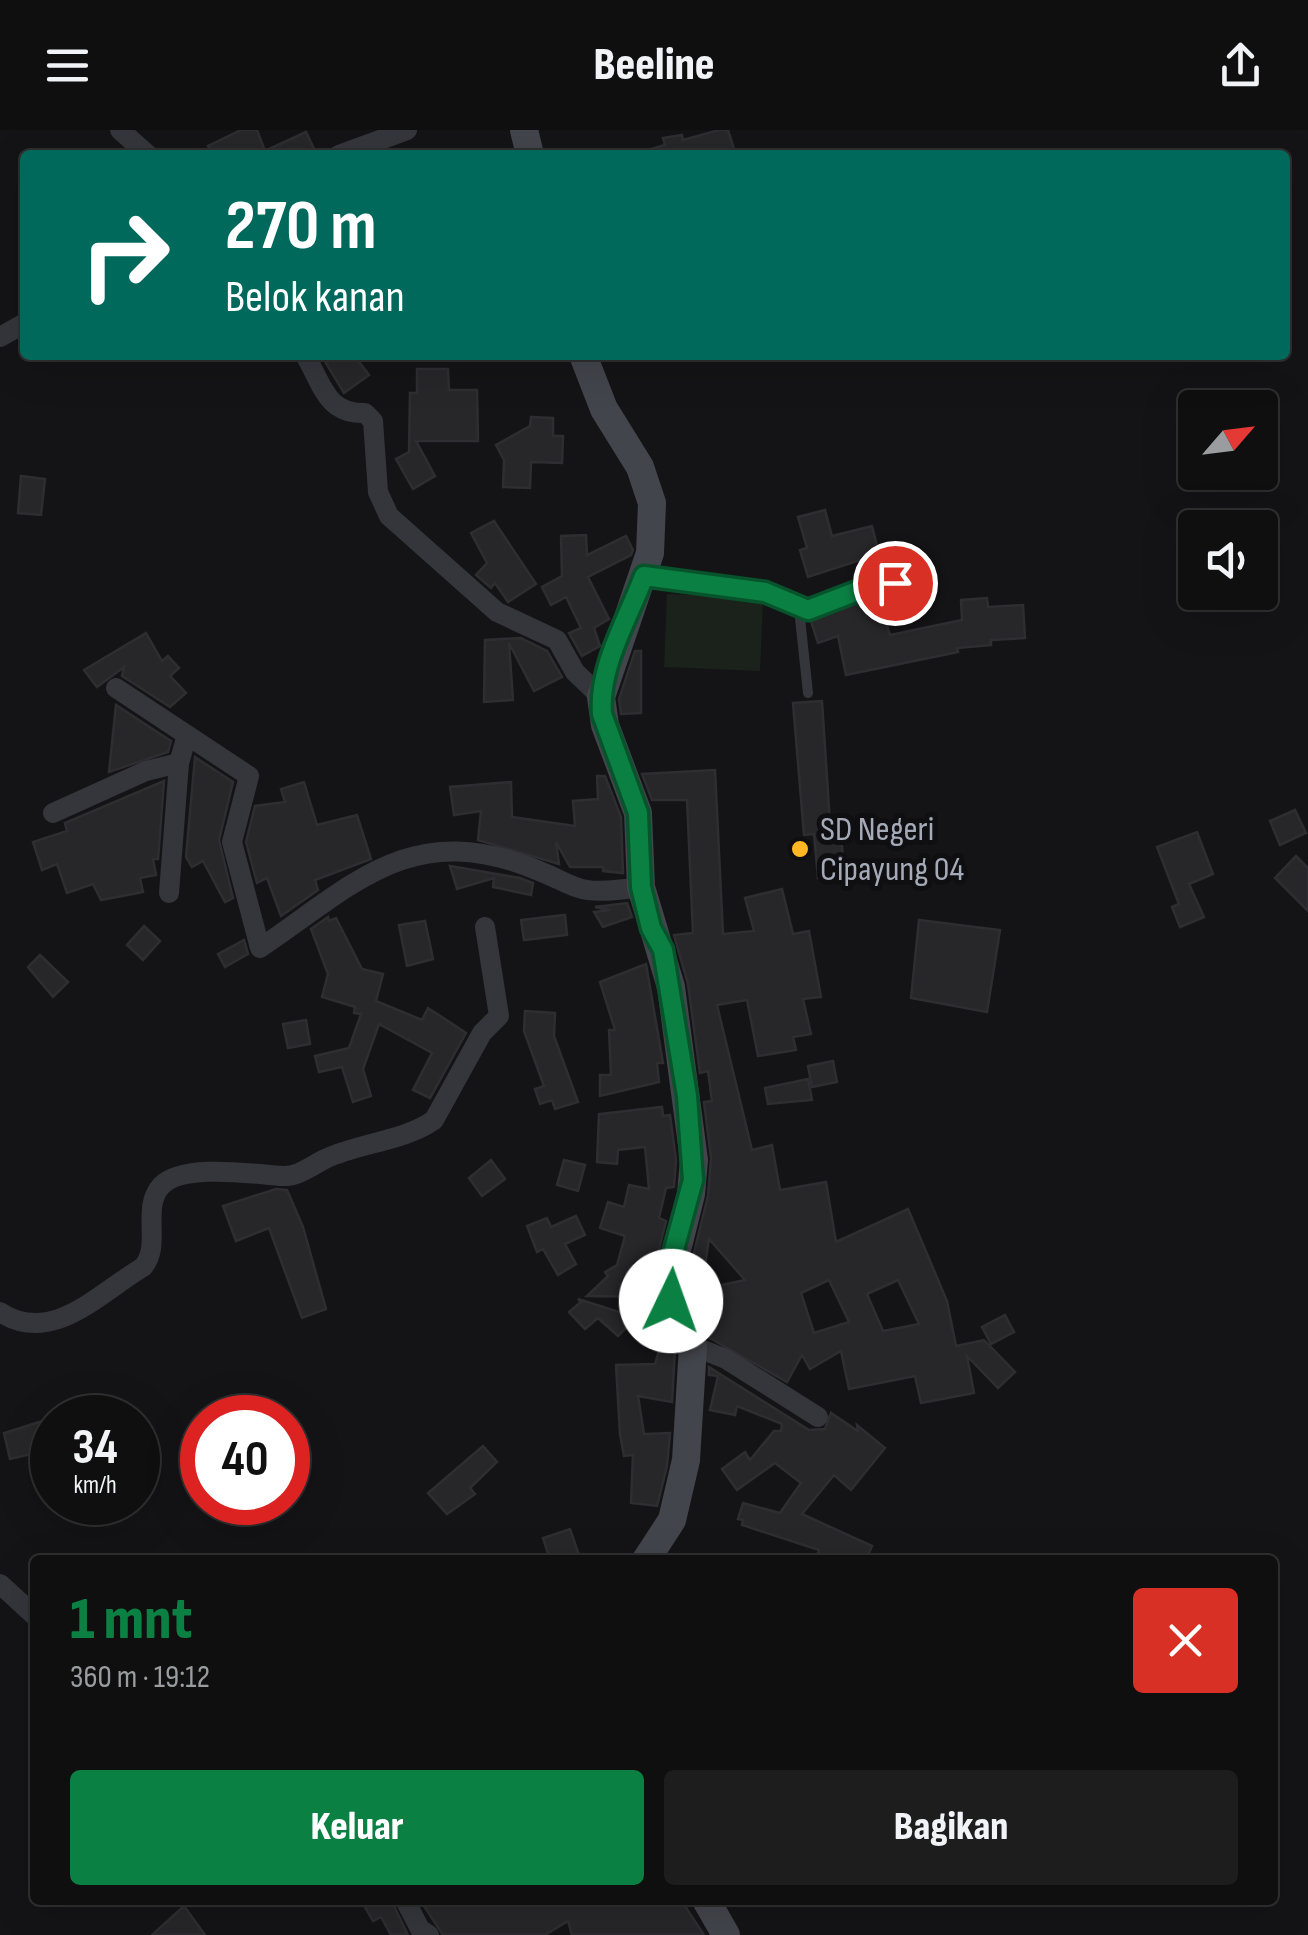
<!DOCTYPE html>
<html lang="id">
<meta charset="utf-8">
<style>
body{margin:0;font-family:"Sofia Sans Condensed",sans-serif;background:#1d1d1e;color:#f1f3f6;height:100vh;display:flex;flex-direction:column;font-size:38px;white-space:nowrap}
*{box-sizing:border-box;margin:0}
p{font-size:32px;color:#9b9c9f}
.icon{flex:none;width:55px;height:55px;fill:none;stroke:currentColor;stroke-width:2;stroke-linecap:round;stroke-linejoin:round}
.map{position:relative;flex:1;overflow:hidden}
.sheet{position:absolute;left:30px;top:1425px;width:1248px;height:350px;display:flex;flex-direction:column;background:#0f0f10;border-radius:10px;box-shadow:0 10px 40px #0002,0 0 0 2px #2f2f30}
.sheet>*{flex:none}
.banner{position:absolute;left:20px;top:20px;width:1270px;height:210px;border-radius:10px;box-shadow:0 10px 40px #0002,0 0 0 2px #2f2f30;background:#00695c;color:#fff;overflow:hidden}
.needle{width:65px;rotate:62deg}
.controls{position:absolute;left:1178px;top:260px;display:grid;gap:20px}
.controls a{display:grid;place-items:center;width:100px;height:100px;border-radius:10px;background:#0f0f10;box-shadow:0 10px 40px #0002,0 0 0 2px #2f2f30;font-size:50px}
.speed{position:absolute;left:30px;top:1265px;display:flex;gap:20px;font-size:50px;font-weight:700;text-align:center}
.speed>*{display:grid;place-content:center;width:130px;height:130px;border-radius:50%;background:#0f0f10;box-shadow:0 10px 40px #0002,0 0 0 2px #2f2f30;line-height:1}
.speed small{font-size:25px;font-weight:400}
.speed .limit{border:15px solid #d22;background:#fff;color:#111}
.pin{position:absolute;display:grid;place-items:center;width:85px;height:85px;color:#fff;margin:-42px;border:5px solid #fff;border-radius:50%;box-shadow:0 2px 10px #0007}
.me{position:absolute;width:110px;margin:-55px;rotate:3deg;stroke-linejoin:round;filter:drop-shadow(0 0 8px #0008)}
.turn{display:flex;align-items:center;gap:35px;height:210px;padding:0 40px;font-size:45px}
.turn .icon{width:130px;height:130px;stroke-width:2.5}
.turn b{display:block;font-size:70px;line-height:85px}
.round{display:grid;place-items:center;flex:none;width:105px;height:105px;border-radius:10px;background:#1d1d1e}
.head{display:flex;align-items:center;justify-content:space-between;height:170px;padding:0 40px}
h1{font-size:60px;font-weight:800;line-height:75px;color:#0b8043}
.button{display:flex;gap:20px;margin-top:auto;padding:20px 40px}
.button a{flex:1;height:115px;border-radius:10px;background:#0b8043;color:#fff;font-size:40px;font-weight:800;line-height:115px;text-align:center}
.button a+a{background:#1d1d1e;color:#f1f3f6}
header{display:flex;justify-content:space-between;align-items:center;height:130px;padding:0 40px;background:#0f0f10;font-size:45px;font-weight:800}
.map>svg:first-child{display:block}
.green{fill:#1a221b}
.building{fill:#27272a;stroke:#2e2e32;stroke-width:2.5;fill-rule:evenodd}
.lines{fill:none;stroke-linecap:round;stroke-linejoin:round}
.lane{stroke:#35363c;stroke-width:10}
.street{stroke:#35363c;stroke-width:20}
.secondary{stroke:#43454c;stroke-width:28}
.route-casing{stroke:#07532c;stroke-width:25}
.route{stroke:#0b8043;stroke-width:18}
.poi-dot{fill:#ffb823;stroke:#0f0f11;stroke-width:4}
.labels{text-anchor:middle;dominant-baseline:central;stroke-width:10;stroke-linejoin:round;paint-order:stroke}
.poi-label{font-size:35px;fill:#a5aab8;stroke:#0f0f11;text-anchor:start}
</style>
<header><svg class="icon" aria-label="menu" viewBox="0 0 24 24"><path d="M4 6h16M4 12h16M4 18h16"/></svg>Beeline<svg class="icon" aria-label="share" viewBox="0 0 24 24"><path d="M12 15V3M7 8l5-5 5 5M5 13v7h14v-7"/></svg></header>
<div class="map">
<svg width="1308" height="1805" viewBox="0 0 1308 1805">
<rect width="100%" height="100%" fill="#141416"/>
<path class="green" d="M667,464L763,468L760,541L664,537Z"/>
<g class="building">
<path d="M241,0H257L265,21L306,2L317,25H214L208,16Z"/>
<path d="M719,0H728L736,25H645L644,21L665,15L663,8L682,5L683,10Z"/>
<path d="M321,225H354L369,245L344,263Z"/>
<path d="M417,239H448L449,260H477L478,311H416L435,346L413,359L396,329L409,322L410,263H417Z"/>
<path d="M531,287L553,288V306H563L562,333L531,332L530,358L503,357L504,330L496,315L530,296Z"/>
<path d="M21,346L45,349L41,385L18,383Z"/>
<path d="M825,380L832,406L872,396L879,424L808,447L800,420L807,418L798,387Z"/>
<path d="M494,391L536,454L508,472L495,453L491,458L476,445L487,433L471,403Z"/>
<path d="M586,405L587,425L626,406L633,420L631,425L588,447L609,489L594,498L600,516L582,526L569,503L581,498L566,467L551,475L542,457L562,446L561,406Z"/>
<path d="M877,465L890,505L962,490L961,470L987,468L988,477L1023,475L1025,508L991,510V515L957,518L958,522L846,545L838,506L818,513L810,488Z"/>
<path d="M146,503L162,531L168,526L179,538L170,546L186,563L170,577L122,546L124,537L97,557L84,540Z"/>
<path d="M521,508L547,521L562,547L534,561L509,513L513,570L484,572L485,510Z"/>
<path d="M635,521H641V583L621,584L619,569Z"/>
<path d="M822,571L831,709L841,708L845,745L818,748L814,704L804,705L793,573Z"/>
<path d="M116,575L171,611L168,622L109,642Z"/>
<path d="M195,627L233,652L219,710L233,768L225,772L203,731L192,737L186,727Z"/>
<path d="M715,640L723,804L754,801L745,768L782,759L793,804L809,801L821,867L803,869L811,904L793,907L796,920L758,926L747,870L717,875L752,1020L772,1015L780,1060L826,1052L836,1112L908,1079L947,1171L956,1216L984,1210L1015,1242L998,1258L967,1226L974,1263L921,1273L915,1246L849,1259L841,1221L810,1239L802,1225L787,1252L708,1207L698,1160L745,1150L709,1109L702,1155H686L708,1066L711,1028L704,972L712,971L708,941L700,943L688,854L674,805L693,803L687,670H652L642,644ZM829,1150L849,1192L814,1203L801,1163ZM898,1150L919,1194L883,1201L867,1164Z"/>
<path d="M597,646H605L621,687L623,743L603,741V737H570L556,712L559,734L478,710L481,681L454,685L450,657L511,652L512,687L575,696L573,671L598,669Z"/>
<path d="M164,651L158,729H153L156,745L140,748L143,762L101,770L93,754L67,763L57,734L42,740L33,712L67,701L65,693Z"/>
<path d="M304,652L317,695L357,685L371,729L315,750L318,760L281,786L267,748L257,753L246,712L255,676L285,672L281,659Z"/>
<path d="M1295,680L1306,703L1280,715L1270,691Z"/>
<path d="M1197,702L1213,744L1189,754L1204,787L1180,797L1172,777L1179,774L1157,717Z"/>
<path d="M1296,726L1308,738V781L1275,748Z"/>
<path d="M450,736L520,748L533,753L531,765L493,757L494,748L457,759Z"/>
<path d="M627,773L632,787L603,797L594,782L610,780L595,777Z"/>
<path d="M565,785L567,805L524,810L521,790Z"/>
<path d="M328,787L329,791L336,788L362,839L383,844L376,871L422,890L428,878L466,903L430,968L413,960L432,923L379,894L363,939L371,966L353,972L342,937L319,942L315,926L349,918L361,884L354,883L355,877L322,867L328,844L311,799Z"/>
<path d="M919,790L1000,800L987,882L911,868Z"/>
<path d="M425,791L433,829L407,836L399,795Z"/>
<path d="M144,796L160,811L143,830L127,815Z"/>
<path d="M244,810L248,824L225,837L218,824Z"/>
<path d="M40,825L68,852L53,867L28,837Z"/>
<path d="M646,834L663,933H657L659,952L600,966V945H611L609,900H615L600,852Z"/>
<path d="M525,881L555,883L554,906L578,972L555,979L552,970L540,974L535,959L544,956L524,901Z"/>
<path d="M306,890L310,914L288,918L283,894Z"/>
<path d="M833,931L837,952L812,957L808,936Z"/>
<path d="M808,949L812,970L768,974L765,958Z"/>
<path d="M662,977L663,986L670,985L676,1030L674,1057L666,1058L659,1088L666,1091L651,1152L654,1167L587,1166L608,1146L605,1142L617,1135L625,1106L600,1098L608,1072L624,1077L629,1055L649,1059L645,1017L618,1020L617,1034L597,1032L599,984Z"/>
<path d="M491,1030L505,1049L482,1066L469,1048Z"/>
<path d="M564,1030L585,1035L578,1061L557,1055Z"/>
<path d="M276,1059L287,1060L303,1097L326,1179L302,1188L269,1098L236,1111L223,1076Z"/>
<path d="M576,1086L585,1105L565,1114L576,1134L558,1145L543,1119L537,1122L527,1096L547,1088L551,1097Z"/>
<path d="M578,1169L626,1184L633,1191L618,1206L598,1188L585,1199L569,1182L581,1172Z"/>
<path d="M1005,1185L1014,1202L991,1214L982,1197Z"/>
<path d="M666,1197L675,1219L672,1272L638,1266L644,1304L670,1303L667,1336L657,1376L631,1373L633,1325L624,1326L620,1304L616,1235L655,1234Z"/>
<path d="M709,1237L809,1300L825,1299L831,1283L858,1301L857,1295L885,1318L851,1360L834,1345L802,1384L872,1416L866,1430H815L819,1420L742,1395L743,1390L738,1389L743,1373L780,1383L801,1353L775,1333L737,1360L722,1339L745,1322L750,1330L774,1301H781L782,1294L737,1276L735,1285L710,1280L718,1246L709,1245Z"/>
<path d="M52,1288V1319L10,1329L4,1303Z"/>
<path d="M483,1316L497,1332L470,1358L475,1364L447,1384L428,1363Z"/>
<path d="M570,1399L579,1425L550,1430L543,1408Z"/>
<path d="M361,1770H391L408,1805H391L381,1787L373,1791Z"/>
<path d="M420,1770H681L704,1805H572L568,1791L545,1805H443Z"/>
<path d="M184,1776L205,1805H152Z"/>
</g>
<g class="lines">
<g class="lane">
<path d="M645,446L765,462L808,480L879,455L908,458"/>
<path d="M799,479L808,563"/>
</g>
<g class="street">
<path d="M120,0L148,25"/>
<path d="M339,25L407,0"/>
<path d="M0,207L25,193"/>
<path d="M305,225C323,255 326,284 365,283L373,291L378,362L389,386L497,482L557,510L575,542L601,567"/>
<path d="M116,558L249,646L232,712L260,818C352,756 408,693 524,735C584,757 571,767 641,757"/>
<path d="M53,683L146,641L179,633"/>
<path d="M169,763L179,633L187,605"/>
<path d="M0,1182C51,1216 98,1164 143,1137C162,1116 141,1078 161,1056C182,1033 253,1044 282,1046C298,1047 311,1036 325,1029C359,1013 404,1011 434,990L482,903L499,886L485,797"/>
<path d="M693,1216L726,1229L818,1287"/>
<path d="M0,1454L35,1486"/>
<path d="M405,1770L420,1799L429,1805"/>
</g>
<g class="secondary">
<path d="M524,0L530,25"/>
<path d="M583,225L604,279L640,337L652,373L650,423L601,567L605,595L638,683L641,757L671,857L694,1030L691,1064L668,1156L693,1216L686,1330L672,1390L646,1430"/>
<path d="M706,1770L726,1805"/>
</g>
</g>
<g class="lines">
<g class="route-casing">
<path id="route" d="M671,1171L670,1134L693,1050L687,966L663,820L651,798L641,757L638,683L602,584C598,537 628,489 644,446L765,462L808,480L860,460L895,453"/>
</g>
<use href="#route" class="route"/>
</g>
<circle class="poi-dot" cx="800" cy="719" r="10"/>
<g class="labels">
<g class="poi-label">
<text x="820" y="699">SD Negeri<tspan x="820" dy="40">Cipayung 04</tspan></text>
</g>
</g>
</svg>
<div class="controls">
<a><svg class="needle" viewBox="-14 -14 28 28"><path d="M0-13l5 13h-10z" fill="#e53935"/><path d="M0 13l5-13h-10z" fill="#9b9c9f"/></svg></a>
<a><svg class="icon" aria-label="sound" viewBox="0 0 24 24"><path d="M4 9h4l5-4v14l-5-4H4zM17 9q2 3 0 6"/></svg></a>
</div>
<div class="speed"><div>34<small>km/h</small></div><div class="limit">40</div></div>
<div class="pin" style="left:895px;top:453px;background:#d93025"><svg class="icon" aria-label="arrive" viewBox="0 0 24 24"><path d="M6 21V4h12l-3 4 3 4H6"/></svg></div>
<svg class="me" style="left:671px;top:1171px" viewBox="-20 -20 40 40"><circle r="19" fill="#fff"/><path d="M0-13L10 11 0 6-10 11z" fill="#0b8043"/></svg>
<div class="banner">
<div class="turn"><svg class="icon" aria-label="right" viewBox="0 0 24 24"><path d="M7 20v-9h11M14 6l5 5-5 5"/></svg><div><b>270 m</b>Belok kanan</div></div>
</div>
<section class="sheet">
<div class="head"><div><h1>1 mnt</h1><p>360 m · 19:12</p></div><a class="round" style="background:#d93025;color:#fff"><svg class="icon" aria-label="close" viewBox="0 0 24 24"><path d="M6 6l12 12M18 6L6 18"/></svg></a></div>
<div class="button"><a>Keluar</a><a>Bagikan</a></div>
</section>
</div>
